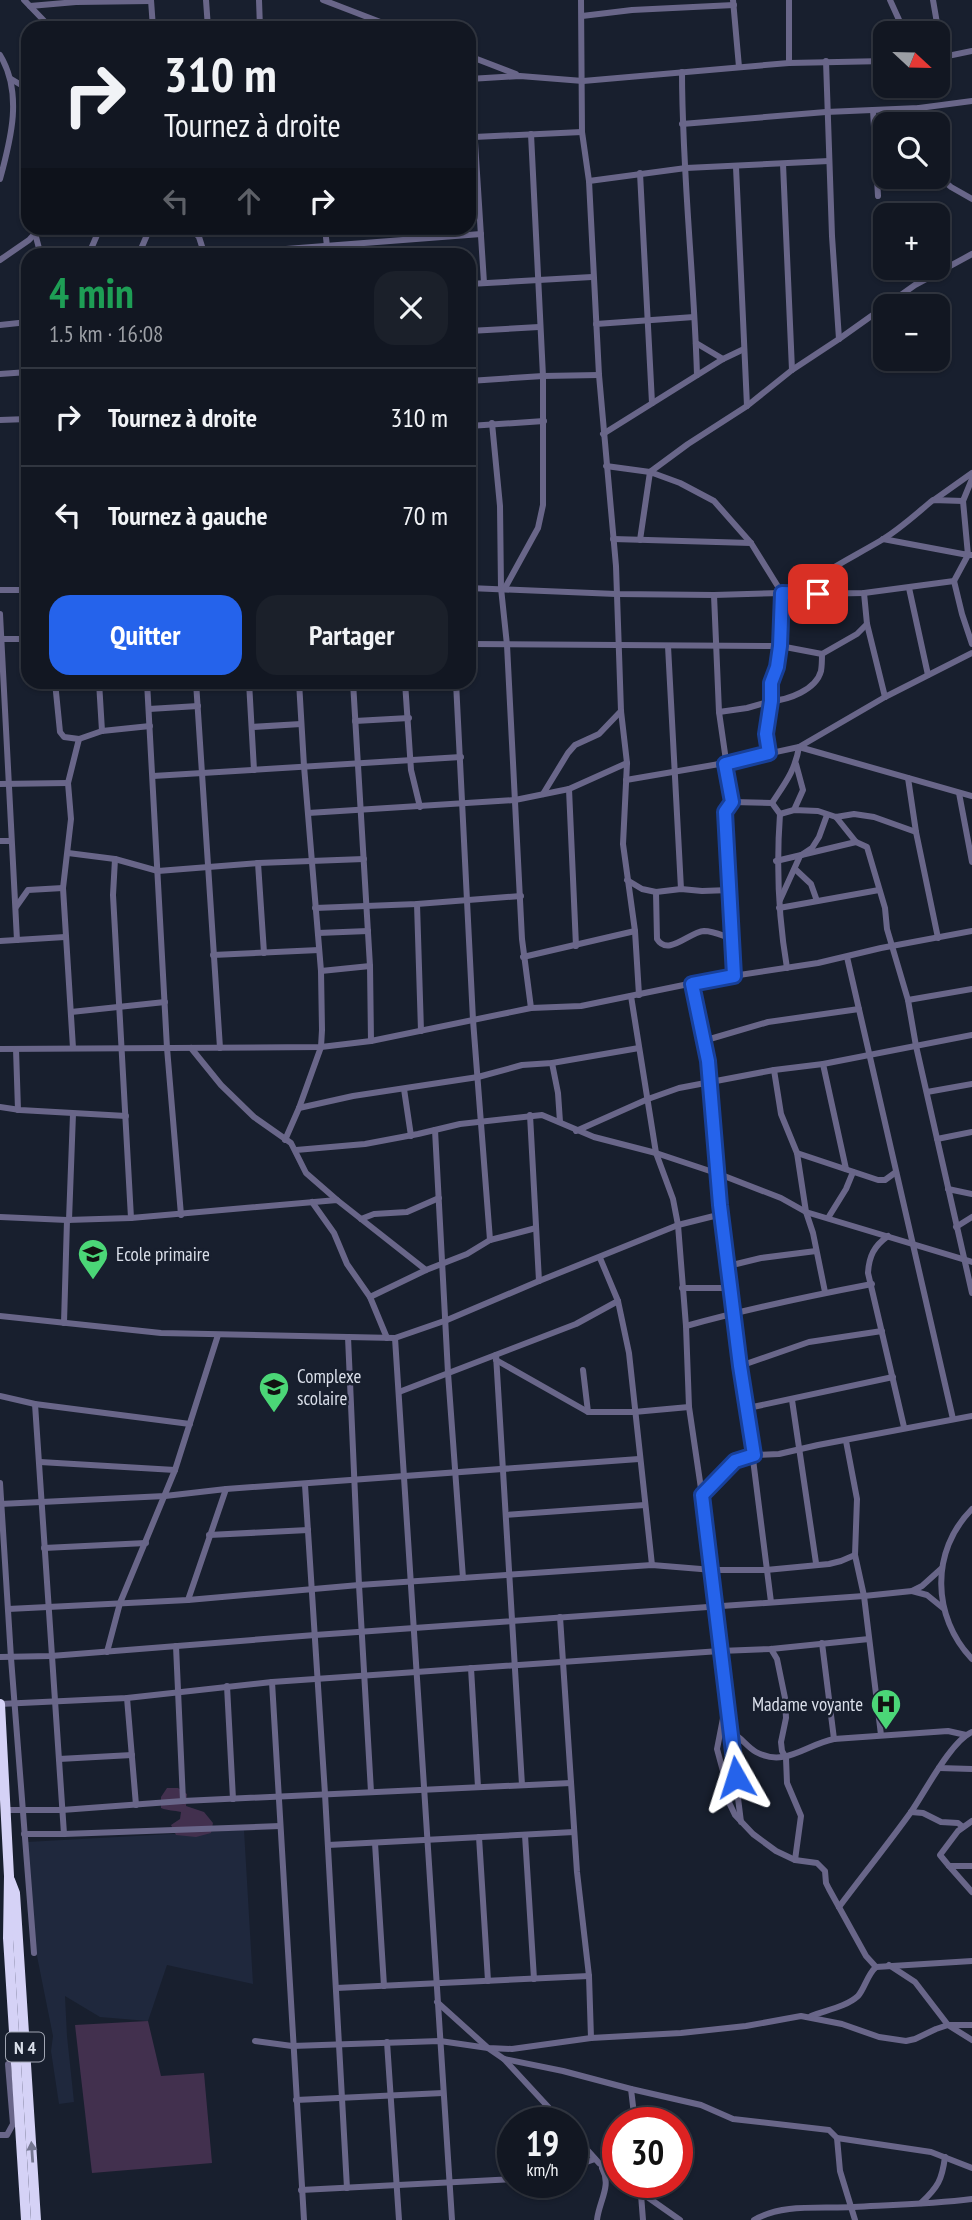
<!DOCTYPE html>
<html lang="fr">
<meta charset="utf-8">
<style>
body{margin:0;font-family:"PT Sans Narrow",sans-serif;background:#1b202a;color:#f1f3f6;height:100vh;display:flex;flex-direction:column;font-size:26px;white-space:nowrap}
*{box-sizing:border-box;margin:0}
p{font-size:23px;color:#9c9fa5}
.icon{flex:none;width:38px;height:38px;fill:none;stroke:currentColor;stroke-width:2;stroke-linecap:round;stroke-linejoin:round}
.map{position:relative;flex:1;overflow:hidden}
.panel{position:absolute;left:21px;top:248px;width:455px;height:441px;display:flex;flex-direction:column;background:#121722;border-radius:21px;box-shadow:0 2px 5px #0004,0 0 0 2px #313640}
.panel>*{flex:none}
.guide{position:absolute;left:21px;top:21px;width:455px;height:214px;border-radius:21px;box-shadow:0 2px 5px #0004,0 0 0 2px #313640;background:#121722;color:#f1f3f6;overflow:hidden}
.needle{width:46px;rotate:112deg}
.fabs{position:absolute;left:873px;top:21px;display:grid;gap:14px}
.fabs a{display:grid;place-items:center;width:77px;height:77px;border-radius:14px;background:#121722;box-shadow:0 2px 5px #0004,0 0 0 2px #313640;font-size:35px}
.speed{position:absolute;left:497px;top:2107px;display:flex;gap:14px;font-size:35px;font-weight:700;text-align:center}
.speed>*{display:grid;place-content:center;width:91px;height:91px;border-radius:50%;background:#121722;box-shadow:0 2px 5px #0004,0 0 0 2px #313640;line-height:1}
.speed small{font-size:18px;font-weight:400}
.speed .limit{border:10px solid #d22;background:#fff;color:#111}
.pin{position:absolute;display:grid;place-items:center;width:60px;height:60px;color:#fff;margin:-30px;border-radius:14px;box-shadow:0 4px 10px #0006}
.me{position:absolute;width:77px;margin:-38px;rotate:354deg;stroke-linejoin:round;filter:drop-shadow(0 0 5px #0008)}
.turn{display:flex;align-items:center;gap:24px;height:147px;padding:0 28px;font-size:32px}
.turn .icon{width:91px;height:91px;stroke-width:2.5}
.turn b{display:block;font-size:49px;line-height:60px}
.lanes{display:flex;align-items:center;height:66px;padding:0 28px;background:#0003;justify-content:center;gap:35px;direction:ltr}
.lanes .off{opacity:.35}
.round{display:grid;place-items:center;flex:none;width:74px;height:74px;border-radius:21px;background:#1b202a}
.headline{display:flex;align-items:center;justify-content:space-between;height:119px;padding:0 28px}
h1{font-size:42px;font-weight:600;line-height:52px;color:#1e9e55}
.cta{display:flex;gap:14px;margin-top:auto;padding:14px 28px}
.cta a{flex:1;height:80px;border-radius:21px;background:#2563eb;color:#fff;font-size:28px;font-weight:600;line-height:80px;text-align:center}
.cta a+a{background:#1b202a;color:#f1f3f6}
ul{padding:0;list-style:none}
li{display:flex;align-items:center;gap:21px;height:98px;padding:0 28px;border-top:2px solid #313640}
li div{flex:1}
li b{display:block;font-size:26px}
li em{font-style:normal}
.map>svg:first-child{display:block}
.built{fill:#1f283d}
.green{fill:#42304e}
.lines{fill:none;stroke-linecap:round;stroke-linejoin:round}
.minor{stroke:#696689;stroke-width:6}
.highway{stroke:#d5d2f6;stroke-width:10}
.oneway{fill:#767892}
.route-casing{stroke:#184099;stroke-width:18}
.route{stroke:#2563eb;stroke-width:12}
.labels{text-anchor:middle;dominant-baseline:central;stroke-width:5;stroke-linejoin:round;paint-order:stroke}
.shield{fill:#181f2e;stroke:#a0a5b2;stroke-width:2}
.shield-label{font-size:18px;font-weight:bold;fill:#dadfea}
.poi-label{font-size:19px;fill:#dadfea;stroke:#181f2e;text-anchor:start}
</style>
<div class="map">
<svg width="972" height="2220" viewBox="0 0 972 2220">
<rect width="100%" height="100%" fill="#181f2e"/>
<path class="built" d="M244,1830L253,1984L167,1965L148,2021L100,2017L65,1996L67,2036L74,2102L59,2104L51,2051L53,2036L36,1951L27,1842Z"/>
<g class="green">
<path d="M167,1788H178L187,1794L186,1806L204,1812L213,1823L211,1833L196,1837L176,1835L171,1825L180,1819L181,1812C174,1810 168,1811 161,1808V1797Z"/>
<path d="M148,2021L161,2076L204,2073L212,2163L92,2173L75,2025Z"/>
</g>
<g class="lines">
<g class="minor">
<path d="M24,0L51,28"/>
<path d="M151,0L153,28"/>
<path d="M206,0L208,28"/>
<path d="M259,0L260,28"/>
<path d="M323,0L396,28"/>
<path d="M581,0L582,132L589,181L599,375L616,566L621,711L627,763L623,844L635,931L639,995"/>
<path d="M733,0L739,67"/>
<path d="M890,0L905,33"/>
<path d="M933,0L943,58"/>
<path d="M30,6L76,2L151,1"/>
<path d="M582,16L632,10L734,5"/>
<path d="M0,55C23,93 11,139 0,179"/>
<path d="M469,56L516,74"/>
<path d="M938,58L972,51"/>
<path d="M826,61L832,236L839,339"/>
<path d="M789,63V0"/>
<path d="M682,72C682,173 694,274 697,375"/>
<path d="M11,79L28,89"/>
<path d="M469,79L520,76L583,81L789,63L886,61"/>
<path d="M471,79L484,283"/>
<path d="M919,108L920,124"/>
<path d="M873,110L878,196"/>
<path d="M682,124L826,112L919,108L972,101"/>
<path d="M474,137L582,132"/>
<path d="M783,164L792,370"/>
<path d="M736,167L747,406"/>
<path d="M640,173L652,403"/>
<path d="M938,176L951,187L972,199"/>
<path d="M589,181L686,168L829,161"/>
<path d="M191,228L199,237L205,256"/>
<path d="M325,228L328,256"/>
<path d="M35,233L41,256"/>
<path d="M88,256L100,228"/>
<path d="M138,256L150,228"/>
<path d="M243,256L273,250L481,234"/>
<path d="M0,260L29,240L40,228"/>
<path d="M469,284L592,277"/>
<path d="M596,324L694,317"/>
<path d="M0,325L28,322"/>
<path d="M469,331L539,327"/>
<path d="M696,343L723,359"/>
<path d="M0,374L28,372"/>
<path d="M469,381L543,376L599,375"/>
<path d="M0,420L28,419"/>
<path d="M492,423L500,506L501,588L507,645L522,939L531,1008"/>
<path d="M469,426L544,421"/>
<path d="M603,434L723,359L744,349"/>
<path d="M606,466L650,472L688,444L747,406L792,370L839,339L915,285L972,254"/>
<path d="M934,500L972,473"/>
<path d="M613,539L751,543"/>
<path d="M883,539L968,555L963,501"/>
<path d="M640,540L650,472L680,483L714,501L751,543L782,593L780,646L777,666L771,683V701L747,708L719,712"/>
<path d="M954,581L962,614L972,644"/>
<path d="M469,588L616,594L714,595L782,593L806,594L864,593L954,581L968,555H972"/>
<path d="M505,588L538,528L543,505V376L531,134"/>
<path d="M909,588L928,675"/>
<path d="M0,590H28"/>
<path d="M795,593C822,572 851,558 880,541C899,530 916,514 933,500L963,501L972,479"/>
<path d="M864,593L867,624L885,697"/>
<path d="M714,595L719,712L732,802L725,812L734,976"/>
<path d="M0,614L17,940"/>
<path d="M1,639H28"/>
<path d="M469,644L780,646L822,654L857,634L867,624"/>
<path d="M668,646L681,889"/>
<path d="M55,682L60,732L64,737L79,739L102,731L150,726"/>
<path d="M99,682L102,731"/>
<path d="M147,682L167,1048L181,1215"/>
<path d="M196,682L220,1048"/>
<path d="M249,682L254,770"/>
<path d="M353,682L370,966L371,1041"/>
<path d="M405,682L411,770L420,807"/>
<path d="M456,682L473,1020L490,1240"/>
<path d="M353,684L406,685"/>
<path d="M149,709L198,706"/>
<path d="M355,721L409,718"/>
<path d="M252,727L301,724"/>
<path d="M769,753L766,734L771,701C788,700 816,690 821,671C822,665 822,659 822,654"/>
<path d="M153,776L461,757"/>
<path d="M908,778L916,832L938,938"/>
<path d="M626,780L725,763L799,747L972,796"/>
<path d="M0,784L68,783"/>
<path d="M569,789L576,946"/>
<path d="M959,793L972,862"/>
<path d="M543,794L568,753L575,745L599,734L621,711"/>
<path d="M732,802L772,803L780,814C776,868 778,915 787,968"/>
<path d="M772,803C785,783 795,771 799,747L885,697L972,653"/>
<path d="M794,810L803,790L796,764"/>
<path d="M308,813L515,800L569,789L627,763"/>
<path d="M780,814L794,810L818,811L836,817L854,814L874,817L916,832"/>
<path d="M836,817L856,842L867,847L885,908L887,929L908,1000L916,1046L972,1293"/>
<path d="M0,841H11"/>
<path d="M68,853L115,859L158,871L258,863L364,859"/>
<path d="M115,859L113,895L131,1218"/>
<path d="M776,861L856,842"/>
<path d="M258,863L264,953"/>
<path d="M795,869L811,884L817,901"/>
<path d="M627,880L642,889L656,892L681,889L702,891L730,890"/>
<path d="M656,892L657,939C668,957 689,932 704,931C714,931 723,936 733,939"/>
<path d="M780,900L800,856L812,848L819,837L827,815"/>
<path d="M417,904L421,1031"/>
<path d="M16,907L28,890L63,888"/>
<path d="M315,908L417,904L521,896"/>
<path d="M779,908L879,890"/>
<path d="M318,933L368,931"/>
<path d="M0,941L65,937"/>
<path d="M213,955L319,950"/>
<path d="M523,957L635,931"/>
<path d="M847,957L953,1419"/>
<path d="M321,971L370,966"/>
<path d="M692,984L708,1061L721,1205L771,1602"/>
<path d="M631,996L656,1153L673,1199L678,1225L686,1326L689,1407L713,1570L714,1606L741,1822"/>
<path d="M908,1000L972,989"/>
<path d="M71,1012L165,1002"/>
<path d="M703,1041L768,1022L859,1009"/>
<path d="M73,1048L63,888L71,819L68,783L79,739"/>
<path d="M191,1048L221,1085L254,1117L291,1143L306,1173L337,1200"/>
<path d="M0,1049L321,1047L371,1041L531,1008L581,1006L713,979L818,963L881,948L972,931"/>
<path d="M16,1049L18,1110"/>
<path d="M552,1063L558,1093L560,1122"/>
<path d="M823,1064L846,1169"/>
<path d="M774,1070L781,1114L797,1153L806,1212L813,1233L825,1292"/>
<path d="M404,1089L411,1136"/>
<path d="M927,1092L972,1084"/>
<path d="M0,1107L20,1110L126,1116"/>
<path d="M299,1108L353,1096L478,1077L522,1065L552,1063L639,1048"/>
<path d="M530,1115L539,1281"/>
<path d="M435,1130L448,1373L463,1578"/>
<path d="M576,1131L648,1099L679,1088L774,1070L823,1064L972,1035"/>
<path d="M937,1139L972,1132"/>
<path d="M285,1140L299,1108L321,1047L322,1030L321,971L304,766L299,682"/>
<path d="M296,1150L365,1144L418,1134L460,1124L542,1115L594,1137L656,1153L719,1174L781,1198L806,1212L972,1262"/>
<path d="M797,1153L878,1180H885L896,1172"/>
<path d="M948,1189L972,1194"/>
<path d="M312,1202L334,1233L347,1264L370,1297L387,1338"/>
<path d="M0,1217L67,1220L131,1218L337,1200L426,1270"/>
<path d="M828,1218L846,1189L853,1172"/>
<path d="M361,1219L374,1214L407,1212L439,1198"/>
<path d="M69,1220L73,1114"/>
<path d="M956,1227L972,1217"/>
<path d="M888,1236C874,1246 869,1256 868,1273L904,1427"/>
<path d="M600,1258L618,1301L629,1353L652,1565"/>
<path d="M728,1266L761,1258L816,1251"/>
<path d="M682,1288H731"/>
<path d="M370,1297L426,1270L467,1254L490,1240L536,1228"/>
<path d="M0,1316L161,1333L395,1338L447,1320L539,1281L678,1225L722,1214"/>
<path d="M64,1323L67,1220"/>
<path d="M686,1326C747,1309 809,1296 872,1284"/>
<path d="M348,1337L359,1585L371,1792"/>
<path d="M395,1338L452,2220"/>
<path d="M496,1355L522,1785"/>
<path d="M496,1360L588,1412H634L689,1407"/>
<path d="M740,1366L809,1342L882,1331"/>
<path d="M583,1370L588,1412"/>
<path d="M399,1392L576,1324L618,1301"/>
<path d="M0,1396L35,1404L190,1424"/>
<path d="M792,1400L816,1563"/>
<path d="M35,1404L64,1834"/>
<path d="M748,1408L893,1377"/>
<path d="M846,1441L857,1499L855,1555"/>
<path d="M40,1462L175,1470"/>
<path d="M0,1483L11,1658L34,1953"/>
<path d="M305,1485L325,1794L347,2188"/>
<path d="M702,1495L735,1461L754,1455L779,1454L818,1445L972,1416"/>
<path d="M0,1504L165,1496L226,1489L639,1459"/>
<path d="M972,1509C930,1551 932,1617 972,1659"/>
<path d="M506,1515L645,1505"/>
<path d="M209,1535L308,1530"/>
<path d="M44,1548L146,1543"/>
<path d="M912,1591L927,1595L943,1608"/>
<path d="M188,1600L226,1489"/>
<path d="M8,1609L188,1600L359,1585L652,1565L713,1570H766L829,1564L841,1561L855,1555L864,1596L881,1735"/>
<path d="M560,1617L577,1872L589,1976L591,2038"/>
<path d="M822,1643L834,1739"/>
<path d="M176,1646L183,1801"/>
<path d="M771,1649L777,1659L785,1698L786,1718L781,1742L782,1751L786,1758L787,1783L801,1816L795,1860"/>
<path d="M107,1652L120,1603L175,1470L218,1335"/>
<path d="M0,1657L51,1656L315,1635L864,1596L912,1591L922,1586L942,1568"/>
<path d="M471,1668L478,1787"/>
<path d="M272,1682L304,2220"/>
<path d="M227,1686L233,1799"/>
<path d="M127,1698L136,1805"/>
<path d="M0,1704L127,1698L272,1682L720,1651L771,1649L869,1639"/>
<path d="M725,1708L717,1749L724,1775L725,1794L735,1815L753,1834L776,1851L795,1860L817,1863L825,1871L826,1883L829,1889L866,1956L876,1967"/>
<path d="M731,1732C741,1737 747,1747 756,1752C785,1768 807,1744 834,1739L948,1731L966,1735"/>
<path d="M59,1759L132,1755"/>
<path d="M939,1768L972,1769"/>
<path d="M7,1810H62L183,1801L571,1783"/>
<path d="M911,1812L923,1813L941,1822L958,1823L963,1827"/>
<path d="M972,1821L958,1831L940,1855L949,1866H972"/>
<path d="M24,1834H64L280,1826"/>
<path d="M525,1835L534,1979"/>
<path d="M479,1837L488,1981"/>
<path d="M375,1843L384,1986"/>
<path d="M328,1845L574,1832"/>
<path d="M949,1866L972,1892"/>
<path d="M839,1907C863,1875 888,1844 911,1812C925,1792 951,1741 972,1732"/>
<path d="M889,1965L915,1982L948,2025L972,2040"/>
<path d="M336,1988L589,1976"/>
<path d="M437,2002L488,2048L504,2059L563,2123"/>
<path d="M811,2016C826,2010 846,2007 858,1996C865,1988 867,1975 876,1967L972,1961"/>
<path d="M255,2041L292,2046L440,2041L488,2048L512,2049L591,2038L681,2033L746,2026L801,2016L842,2024L879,2037L906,2041L915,2039L936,2029L948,2025H972"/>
<path d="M387,2042L399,2220"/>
<path d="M504,2059L563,2071L631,2089L635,2123"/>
<path d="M631,2089L701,2105L733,2119L829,2130L837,2138L840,2171L855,2220"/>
<path d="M296,2100L443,2093"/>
<path d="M572,2133L599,2163L618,2177"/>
<path d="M0,2135H7L13,2124L8,2064L16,2059"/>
<path d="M837,2138L931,2152L972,2168"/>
<path d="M572,2167L595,2159"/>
<path d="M626,2182L680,2220"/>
<path d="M640,2182L643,2220"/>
<path d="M301,2190L513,2179"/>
<path d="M921,2203C938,2187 942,2180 945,2157"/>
<path d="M597,2220C599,2201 612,2186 602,2168"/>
<path d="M754,2220C783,2203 821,2209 854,2207C893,2205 933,2204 972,2199"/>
</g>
<g class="highway">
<path d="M0,1704L9,1876L8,1938L26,2220"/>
<path d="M10,1880L15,1893L36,2220"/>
</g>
</g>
<defs><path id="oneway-solid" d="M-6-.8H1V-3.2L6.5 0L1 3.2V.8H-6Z" transform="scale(1.75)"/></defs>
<use class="oneway" href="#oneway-solid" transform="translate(32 2152) rotate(-94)"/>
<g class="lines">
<g class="route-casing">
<path id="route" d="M736,1777L702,1495L735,1461L754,1455L740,1366L720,1205L708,1061L692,984L734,976L725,812L732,802L725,764L769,753L766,734L771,701V683L777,667L780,646L782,593L818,594"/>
</g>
<use href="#route" class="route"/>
</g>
<defs>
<g id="school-pin" transform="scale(1.575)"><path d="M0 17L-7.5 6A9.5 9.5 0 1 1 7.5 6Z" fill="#4bd677" stroke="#181f2e"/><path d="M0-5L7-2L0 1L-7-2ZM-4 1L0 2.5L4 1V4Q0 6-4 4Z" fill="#111"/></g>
<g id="hospital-pin" transform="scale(1.575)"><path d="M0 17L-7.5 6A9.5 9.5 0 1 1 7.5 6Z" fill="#4bd677" stroke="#181f2e"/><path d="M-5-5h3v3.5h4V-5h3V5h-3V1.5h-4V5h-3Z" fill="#111"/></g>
</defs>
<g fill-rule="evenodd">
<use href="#school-pin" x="93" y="1254"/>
<use href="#school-pin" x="274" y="1387"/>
<use href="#hospital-pin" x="886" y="1704"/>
</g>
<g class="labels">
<rect class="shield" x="6" y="2032.5" width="38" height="29" rx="5"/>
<g class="shield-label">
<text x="25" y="2047">N 4</text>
</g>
<g class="poi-label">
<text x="116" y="1254">Ecole primaire</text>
<text x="297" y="1376">Complexe<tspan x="297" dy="22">scolaire</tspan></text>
<text x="863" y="1704" text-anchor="end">Madame voyante</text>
</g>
</g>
</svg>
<div class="fabs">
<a><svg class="needle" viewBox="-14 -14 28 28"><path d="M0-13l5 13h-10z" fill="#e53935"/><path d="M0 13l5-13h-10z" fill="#9c9fa5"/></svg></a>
<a><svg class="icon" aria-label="search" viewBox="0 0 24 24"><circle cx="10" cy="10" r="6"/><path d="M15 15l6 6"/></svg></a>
<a>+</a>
<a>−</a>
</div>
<div class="speed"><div>19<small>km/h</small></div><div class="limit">30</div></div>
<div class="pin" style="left:818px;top:594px;background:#d93025"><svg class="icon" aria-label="arrive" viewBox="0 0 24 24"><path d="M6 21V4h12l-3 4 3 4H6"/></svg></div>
<svg class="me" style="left:736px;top:1777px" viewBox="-20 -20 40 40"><path d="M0-17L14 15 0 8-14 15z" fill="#2563eb" stroke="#fff" stroke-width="4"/></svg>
<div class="guide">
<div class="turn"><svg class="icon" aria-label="right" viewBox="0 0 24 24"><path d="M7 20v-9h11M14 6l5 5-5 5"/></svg><div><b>310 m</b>Tournez à droite</div></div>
<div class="lanes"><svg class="icon off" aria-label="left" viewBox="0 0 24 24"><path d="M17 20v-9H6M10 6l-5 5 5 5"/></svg><svg class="icon off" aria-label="ahead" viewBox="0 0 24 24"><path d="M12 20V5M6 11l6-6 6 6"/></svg><svg class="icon" aria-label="right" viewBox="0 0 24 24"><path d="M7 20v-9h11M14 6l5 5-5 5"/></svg></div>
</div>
<section class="panel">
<div class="headline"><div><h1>4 min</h1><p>1.5 km · 16:08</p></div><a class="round"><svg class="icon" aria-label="close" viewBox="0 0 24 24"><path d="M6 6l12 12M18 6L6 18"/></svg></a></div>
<ul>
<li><svg class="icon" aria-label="right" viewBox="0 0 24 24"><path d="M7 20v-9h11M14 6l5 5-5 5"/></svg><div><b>Tournez à droite</b></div><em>310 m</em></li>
<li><svg class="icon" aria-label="left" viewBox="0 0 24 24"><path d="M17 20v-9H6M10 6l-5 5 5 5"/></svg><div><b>Tournez à gauche</b></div><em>70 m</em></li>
</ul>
<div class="cta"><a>Quitter</a><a>Partager</a></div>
</section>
</div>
